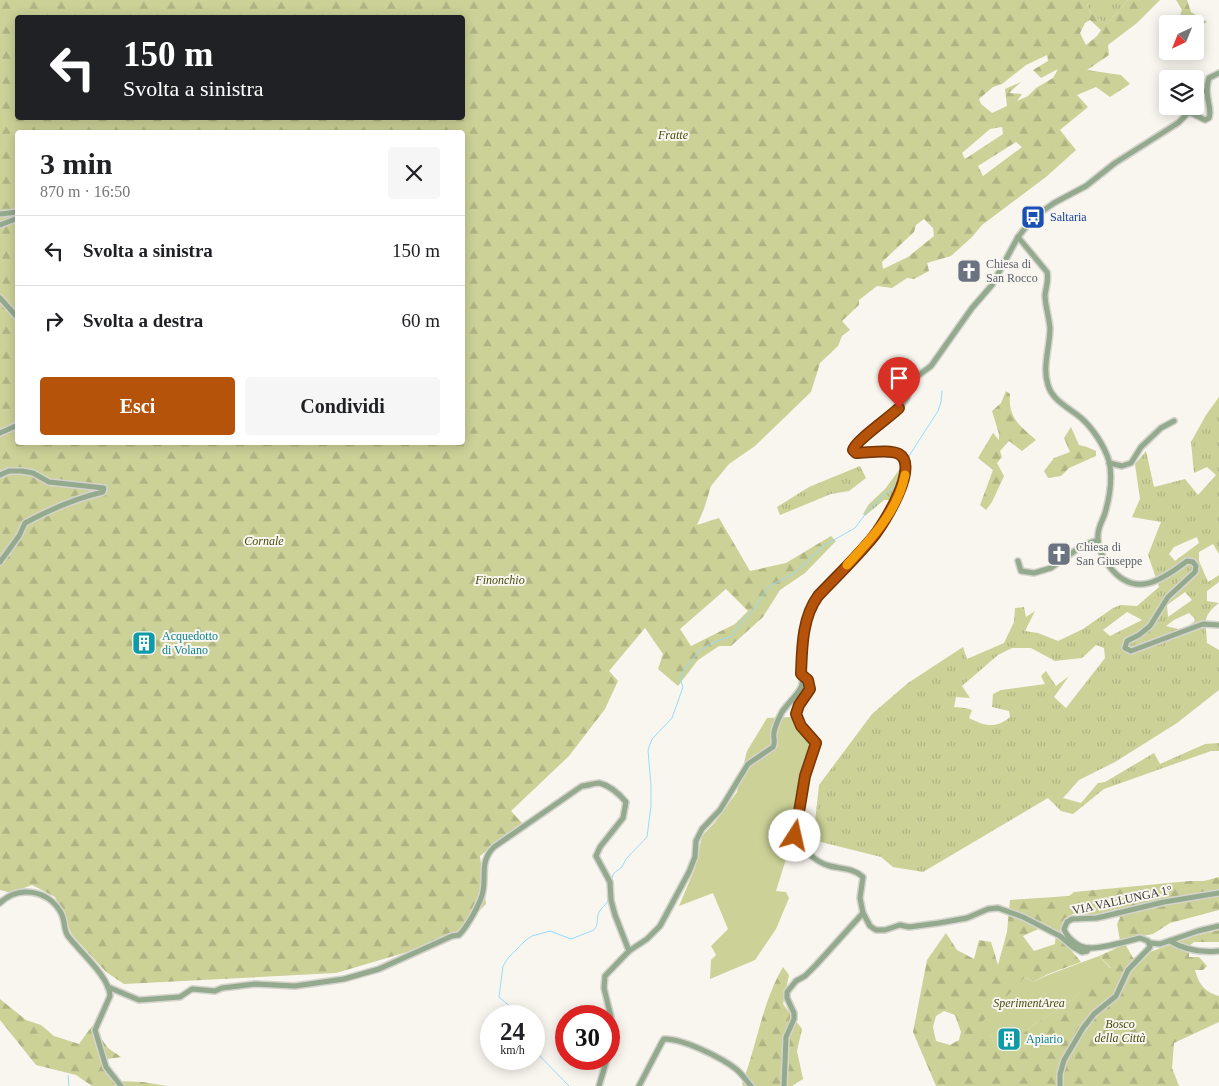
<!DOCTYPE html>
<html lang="it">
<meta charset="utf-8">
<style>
body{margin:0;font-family:"Times New Roman",serif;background:#f6f6f6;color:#202124;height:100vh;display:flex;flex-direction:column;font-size:19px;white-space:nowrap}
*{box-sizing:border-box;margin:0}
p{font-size:16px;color:#757577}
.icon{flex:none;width:28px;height:28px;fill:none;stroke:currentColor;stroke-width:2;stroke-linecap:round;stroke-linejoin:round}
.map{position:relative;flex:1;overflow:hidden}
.panel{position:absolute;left:15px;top:130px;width:450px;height:315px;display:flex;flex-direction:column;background:#fff;border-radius:5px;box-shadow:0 2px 12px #0003}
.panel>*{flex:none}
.banner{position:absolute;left:15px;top:15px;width:450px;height:105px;border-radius:5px;box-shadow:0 2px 12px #0003;background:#202124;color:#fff;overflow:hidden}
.needle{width:32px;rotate:223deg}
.fabs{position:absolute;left:1159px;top:15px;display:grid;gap:10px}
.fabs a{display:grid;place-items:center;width:45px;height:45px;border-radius:5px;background:#fff;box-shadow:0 2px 12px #0003;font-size:25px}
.speed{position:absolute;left:480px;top:1005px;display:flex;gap:10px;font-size:25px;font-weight:700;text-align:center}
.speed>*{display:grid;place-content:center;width:65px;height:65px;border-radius:50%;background:#fff;box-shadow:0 2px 12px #0003;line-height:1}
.speed small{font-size:12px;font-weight:400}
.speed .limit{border:8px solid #d22;background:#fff;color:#111}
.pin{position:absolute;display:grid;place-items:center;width:42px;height:42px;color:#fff;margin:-51px -21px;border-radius:50% 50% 50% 0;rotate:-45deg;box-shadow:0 0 5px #0007}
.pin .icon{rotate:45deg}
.me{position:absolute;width:55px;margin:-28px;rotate:10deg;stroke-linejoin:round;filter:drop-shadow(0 0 4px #0008)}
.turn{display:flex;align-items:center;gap:18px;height:105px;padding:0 25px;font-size:22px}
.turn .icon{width:65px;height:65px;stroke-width:2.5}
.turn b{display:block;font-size:35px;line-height:42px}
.round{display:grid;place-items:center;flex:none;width:52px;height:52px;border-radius:5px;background:#f6f6f6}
.head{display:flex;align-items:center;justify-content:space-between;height:85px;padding:0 25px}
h1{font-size:30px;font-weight:700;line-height:38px}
.action{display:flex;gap:10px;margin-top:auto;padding:10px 25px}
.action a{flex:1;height:58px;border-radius:5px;background:#b45309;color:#fff;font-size:20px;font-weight:700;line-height:58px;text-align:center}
.action a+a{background:#f6f6f6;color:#202124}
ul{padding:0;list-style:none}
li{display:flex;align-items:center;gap:15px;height:70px;padding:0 25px;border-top:1px solid #e0e0e0}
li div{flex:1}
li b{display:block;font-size:19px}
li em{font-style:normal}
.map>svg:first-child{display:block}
.grass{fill:url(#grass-tufts);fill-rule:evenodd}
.forest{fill:url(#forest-firs);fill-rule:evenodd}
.garden{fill:#cbd197}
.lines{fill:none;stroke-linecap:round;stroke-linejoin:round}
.stream{stroke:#97dbfd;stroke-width:1}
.minor-casing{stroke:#d6d3cd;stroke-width:8}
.minor{stroke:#93aa8f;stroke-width:5}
.route-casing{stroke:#753606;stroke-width:12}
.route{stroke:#b45309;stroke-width:9}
.slow{stroke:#f59e0b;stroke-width:9}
.labels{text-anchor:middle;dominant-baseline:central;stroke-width:4;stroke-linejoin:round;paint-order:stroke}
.park-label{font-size:12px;font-style:italic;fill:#494d11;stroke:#f9f6ef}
.transit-label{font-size:12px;fill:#164399;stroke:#f9f6ef;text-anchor:start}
.worship-label{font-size:12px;fill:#5b616d;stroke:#f9f6ef;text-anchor:start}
.culture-label{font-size:12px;fill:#0d838f;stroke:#f9f6ef;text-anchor:start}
.street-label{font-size:12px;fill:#373633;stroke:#f9f6ef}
</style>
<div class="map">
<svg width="1219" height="1086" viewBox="0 0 1219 1086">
<defs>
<pattern id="grass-tufts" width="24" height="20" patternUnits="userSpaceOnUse" patternTransform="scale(1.25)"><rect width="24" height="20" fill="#cbd197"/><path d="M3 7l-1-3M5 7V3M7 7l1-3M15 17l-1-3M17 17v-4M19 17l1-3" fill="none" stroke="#afb483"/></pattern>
<pattern id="forest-firs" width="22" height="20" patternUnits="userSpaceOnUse" patternTransform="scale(1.25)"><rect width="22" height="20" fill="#cbd197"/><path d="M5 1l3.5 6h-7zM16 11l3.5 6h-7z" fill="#afb483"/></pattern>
</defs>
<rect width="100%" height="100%" fill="#f9f6ef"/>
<g class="grass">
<path d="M1087,0H1128L1107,24C1097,19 1086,12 1087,0Z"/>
<path d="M1219,397V554L1213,544L1199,552V561L1208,582L1219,575V582L1207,591V601L1219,603C1201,617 1206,622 1207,643L1219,650V690L1177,723L1115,762L1079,780L1063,798L1081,803L1098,783L1105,782L1154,753L1160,764L1205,744L1219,743V751H1211L1104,789L1073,814L1061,811L1048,798L923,872L893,867L881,857L813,840L819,785L872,714L908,683L963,647L967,659L1004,643L1014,622L1015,608L1024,607L1026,617L1035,611L1025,631L1038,633L1058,641L1083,629L1113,608L1121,605L1137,606L1159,587L1148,555L1161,522L1132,517L1140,499L1135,464L1146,451L1154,487L1185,479L1198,495L1216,475L1207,467L1194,473L1191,442L1206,415ZM1197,537L1199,543L1175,561L1169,554L1174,547ZM1185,592L1192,600L1168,617L1167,605ZM1127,612L1142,620L1110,636L1103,630ZM1189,613L1195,619L1194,622L1182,630L1166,626L1174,620ZM1096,645L1104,648L1105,658L1066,708L1054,697L1069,676L1056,686L1046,671L1041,676L1045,684L1001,690L993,694L992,707L1009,711L1010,717C996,729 984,726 969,718L972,710L965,708L954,707L956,697L970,698L962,686L998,655L1012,648H1031L1055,661L1082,658Z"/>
<path d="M860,466L866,478L849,491L831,494L780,515L777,507L809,487Z"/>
<path d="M902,466L904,469L902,481L892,500H884L865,516L863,514L869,504L885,489Z"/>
</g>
<g class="forest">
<path d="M0,0H1087C1086,12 1097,19 1107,24L1128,0H1160L1137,23L1108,45L1109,55L1087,70L1121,75L1130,84L1110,97L1096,87L1077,95L1088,107L1060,130L1076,150L1046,177L982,225L972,237L951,256L927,263L929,271L914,279L907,278L892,288L877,286L859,300V305L842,321L850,330L842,336L838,346L820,363L811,392L755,446L729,464L711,486L704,509L697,525L719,518L750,571L786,563L831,536L836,541L805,573L780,590L763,617L731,646H719L698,660L678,686L658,669L663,654L645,628L609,671L618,681L605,709L569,756L511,811L522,823L480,856L486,904L459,932L414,950L336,973L124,984L106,972L72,935L55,897L32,885L11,893L0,890ZM18,18H462V118H18ZM1090,20L1101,30L1097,36L1086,45L1080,33L1085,23ZM1047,55L1048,61L1033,70L1041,78L1058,69L1053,78L1036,88L1028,96L1017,101L1022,94L1009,93L1021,82L1005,89L1007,106L992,113L981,104L979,99L993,87L1002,84L1026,65ZM1002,127L1003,134L965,159L962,153L990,129ZM18,132H462V442H18ZM1016,142L1022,147L983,176L978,166ZM924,219L933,228L934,236L908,257L883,269L882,262L914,232L916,225ZM726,589L748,611L735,624L691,646L680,629Z"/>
<path d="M1176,0H1187L1191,12L1207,22L1195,29V24H1180L1179,18L1182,10Z"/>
<path d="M1006,391L1010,394C1008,418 1019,425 1036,440L1022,451L1009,441L1000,451L1002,457L997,463L1004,476L992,502L986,510L980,505L993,470L978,458L993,433L999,440V434L992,411L1001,403Z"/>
<path d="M1071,427L1079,445L1087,447L1096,451V456L1069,468L1061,476L1048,478L1044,471L1054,458L1070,452L1064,438Z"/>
<path d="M1219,877V910L1170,923L1153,934L1123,940L1133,958L1194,936L1219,930V942H1194L1189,946V957H1199L1207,966L1203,970H1195C1199,984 1204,992 1219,996V1022L1174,1043L1172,1068L1179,1086H936L913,1032L927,960L946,933L957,950L974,959L979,940L991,942L998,965L1007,932L1010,900L1069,896L1074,892L1190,881H1204ZM1116,909L1120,918L1117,924L1121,946L1099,956L1111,968L1064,1006L1033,1025L998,1054L990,1034L1025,977L1033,982L1048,974L1081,962C1070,947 1056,941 1064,919L1073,914L1096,915ZM1045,926L1056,931L1055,944L1034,951L1023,936ZM944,1011L955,1015L961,1032L959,1040L950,1045L936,1041L933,1027L936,1016Z"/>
<path d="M783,967L789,975L783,1004L802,1029L797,1051L803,1079L792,1086H743L742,1084C757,1045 762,1003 783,967Z"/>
<path d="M0,999L26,1020L41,1025L54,1036L79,1044L92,1026L108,1048L121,1057L101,1060L117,1081L143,1082L167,1086H92L76,1075L36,1065L0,1020Z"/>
</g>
<g class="garden">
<path d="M790,717L804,727L814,739L792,840L776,891L786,892L789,898L776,929L755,960L710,979L711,960L716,955L711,946L728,929L713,893L679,906L695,868L702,836L715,822L737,792L747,751L767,718Z"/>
<path d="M1099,956L1111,969L1064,1006L1033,1025L998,1055L990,1034L981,1023L1025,977L1033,982L1048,975Z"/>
</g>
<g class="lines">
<g class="stream">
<path d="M907,459L938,411L941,402L942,391"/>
<path d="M611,880L614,873L622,867L626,859L647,837L651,806V786L648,750L652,739L672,718L683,687L680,679L684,670L700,650L714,642L732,636L741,623L753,610L765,592L771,585L793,574L825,545L855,528L869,509L898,483L901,469"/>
<path d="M516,1016L513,1009L499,997L503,966L508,958L526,940L532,936L550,931L571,939L594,930C599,924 596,919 599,912C601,908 606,905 608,901"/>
<path d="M534,1050L569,1086"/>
<path d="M68,1076L69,1086"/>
</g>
<g class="minor-casing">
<g id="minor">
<path d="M1195,100L1200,93L1206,90"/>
<path d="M1188,113L1191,106"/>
<path d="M0,214L18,212"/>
<path d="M0,225L18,218"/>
<path d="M1018,237L1047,272C1049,280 1046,287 1045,295C1045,305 1049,317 1050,328C1050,347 1042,367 1048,385C1052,400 1069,408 1080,417C1092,427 1104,445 1109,461C1113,479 1110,496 1105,513C1103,520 1098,527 1098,535C1097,546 1102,557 1109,566C1134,599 1161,581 1187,561L1193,562L1196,566L1195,572L1168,597L1150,626L1139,635L1127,641L1125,648L1131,651L1203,624L1219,625"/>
<path d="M0,298L18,318"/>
<path d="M0,433L18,425"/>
<path d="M1109,463L1122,466L1131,463L1141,447L1161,428L1174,421"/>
<path d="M0,475L9,471H22L33,473L49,482L104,488L103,492C77,498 49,510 25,523L19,536L0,562"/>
<path d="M1018,561L1021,571L1034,573L1051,568L1083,545L1098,540"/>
<path d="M801,674L808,681L810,689L799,705L796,714L801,726L816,743L805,776L795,836C803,849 814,862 830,866C842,869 853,868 863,877L860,898L863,913L870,926L876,930H885L900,925L909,927L939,923L967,918L988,909L998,908L1023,917L1060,936L1073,947L1082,952L1087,951L1089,948"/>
<path d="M0,903C18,885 47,890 60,911C66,920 63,929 68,936C79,951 110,977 110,996L95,1030L106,1067L121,1086"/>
<path d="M1170,941C1185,950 1201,953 1219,951"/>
<path d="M1150,943L1160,944L1198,931L1219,926"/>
<path d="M108,987L139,1000L180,997L192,989L215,991L222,988L255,984L295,986L344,979L379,969L452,936L459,935C467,927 481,903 483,891C486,873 480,861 494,847L582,786C587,786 594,783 599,783C609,785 620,795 626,802L623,818L600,847L596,856L610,882L611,900L615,915L629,951"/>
<path d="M609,1049L612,1032L611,1017L604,988L605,976L629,951L647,939L660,926L689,872L695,857L696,841L702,829L720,810L748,764L773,747C776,742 773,739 774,733C775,725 779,718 782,712C787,704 802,691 802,684C803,681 801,677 801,673C800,651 804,614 818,596C836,575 859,557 875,535C887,518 923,464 894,452L856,453L853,451V447L899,408L907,398L915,378L931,366L972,308L992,285L1018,237L1034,217L1054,203L1086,186L1115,163L1178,123L1188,113L1193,114L1205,120L1209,118C1213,107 1203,96 1209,78L1219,73"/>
<path d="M599,1086L607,1059"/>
<path d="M639,1086L662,1042L664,1039C682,1038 722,1058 736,1069C742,1074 746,1080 751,1086"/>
<path d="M784,1086L786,1037L794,1019V1013L787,998V992L796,981L805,976L816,965L863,913"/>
<path d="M1060,1086V1074L1064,1060L1083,1028L1094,1014L1116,996L1128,970L1150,947L1148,941L1140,938C1129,941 1099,949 1088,948C1078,947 1067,938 1064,929L1067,922L1072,919L1097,918L1164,902L1219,893"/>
</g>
</g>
<use href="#minor" class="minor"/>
</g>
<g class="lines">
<g class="route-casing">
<path id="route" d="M795,836L805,776L816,743L801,726L796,714L799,705L810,689L808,680L801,674C802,648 802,618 818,596C837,576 857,557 874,536C884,523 920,466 899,454C890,449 867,453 856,453L853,450C855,441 890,417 899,408"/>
</g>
<use href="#route" class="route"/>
<path class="slow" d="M847,565C871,539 898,511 905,475"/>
</g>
<defs>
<g id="bus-square" transform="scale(1.25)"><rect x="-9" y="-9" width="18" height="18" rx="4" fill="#1a4fb4" stroke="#f9f6ef"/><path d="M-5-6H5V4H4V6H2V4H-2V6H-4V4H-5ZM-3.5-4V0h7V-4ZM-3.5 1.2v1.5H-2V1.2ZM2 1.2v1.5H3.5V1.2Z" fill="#fff"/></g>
<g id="church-square" transform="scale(1.25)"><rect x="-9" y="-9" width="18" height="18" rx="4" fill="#6b7280" stroke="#f9f6ef"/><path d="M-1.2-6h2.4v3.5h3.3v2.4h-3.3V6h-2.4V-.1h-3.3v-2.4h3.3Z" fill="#fff"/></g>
<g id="building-square" transform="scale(1.25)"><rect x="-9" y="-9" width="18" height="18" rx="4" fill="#0f9aa8" stroke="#f9f6ef"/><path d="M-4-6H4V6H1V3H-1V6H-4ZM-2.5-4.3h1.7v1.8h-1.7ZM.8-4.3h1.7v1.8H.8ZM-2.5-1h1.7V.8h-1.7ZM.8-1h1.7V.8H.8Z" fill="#fff"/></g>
</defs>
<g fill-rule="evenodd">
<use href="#bus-square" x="1033" y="217"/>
<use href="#church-square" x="969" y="271"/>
<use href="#church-square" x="1059" y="554"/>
<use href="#building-square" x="144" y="643"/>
<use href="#building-square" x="1009" y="1039"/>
</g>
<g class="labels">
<g class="park-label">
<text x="673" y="135">Fratte</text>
<text x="264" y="541">Cornale</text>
<text x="500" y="580">Finonchio</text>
<text x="1029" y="1003">SperimentArea</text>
<text x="1120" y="1024">Bosco<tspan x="1120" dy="14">della Città</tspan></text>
</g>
<g class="transit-label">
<text x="1050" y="217">Saltaria</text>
</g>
<g class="worship-label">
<text x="986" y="264">Chiesa di<tspan x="986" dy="14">San Rocco</tspan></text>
<text x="1076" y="547">Chiesa di<tspan x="1076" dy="14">San Giuseppe</tspan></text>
</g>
<g class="culture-label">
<text x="162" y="636">Acquedotto<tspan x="162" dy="14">di Volano</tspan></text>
<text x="1026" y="1039">Apiario</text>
</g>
<g class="street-label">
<text transform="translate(1122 900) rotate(-12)">VIA VALLUNGA 1°</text>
</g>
</g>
</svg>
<div class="fabs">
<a><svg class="needle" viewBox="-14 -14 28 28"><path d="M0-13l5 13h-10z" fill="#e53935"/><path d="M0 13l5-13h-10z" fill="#757577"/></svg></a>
<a><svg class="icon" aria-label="layers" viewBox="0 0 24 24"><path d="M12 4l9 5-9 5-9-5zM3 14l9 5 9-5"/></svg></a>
</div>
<div class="speed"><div>24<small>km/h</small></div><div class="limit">30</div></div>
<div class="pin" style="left:899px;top:408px;background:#d93025"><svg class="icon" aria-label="arrive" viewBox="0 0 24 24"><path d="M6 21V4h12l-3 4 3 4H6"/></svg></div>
<svg class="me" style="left:795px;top:836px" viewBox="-20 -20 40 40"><circle r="19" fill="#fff"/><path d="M0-13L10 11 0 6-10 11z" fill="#b45309"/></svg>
<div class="banner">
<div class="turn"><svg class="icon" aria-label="left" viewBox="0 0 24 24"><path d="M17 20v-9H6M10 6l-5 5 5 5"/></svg><div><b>150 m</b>Svolta a sinistra</div></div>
</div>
<section class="panel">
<div class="head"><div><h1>3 min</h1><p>870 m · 16:50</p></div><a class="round"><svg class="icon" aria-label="close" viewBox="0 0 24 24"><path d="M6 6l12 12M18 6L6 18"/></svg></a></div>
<ul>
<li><svg class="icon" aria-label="left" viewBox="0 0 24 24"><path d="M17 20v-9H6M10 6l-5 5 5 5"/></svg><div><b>Svolta a sinistra</b></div><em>150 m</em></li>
<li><svg class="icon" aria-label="right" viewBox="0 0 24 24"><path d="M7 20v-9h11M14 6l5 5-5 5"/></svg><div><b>Svolta a destra</b></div><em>60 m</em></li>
</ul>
<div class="action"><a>Esci</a><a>Condividi</a></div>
</section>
</div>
